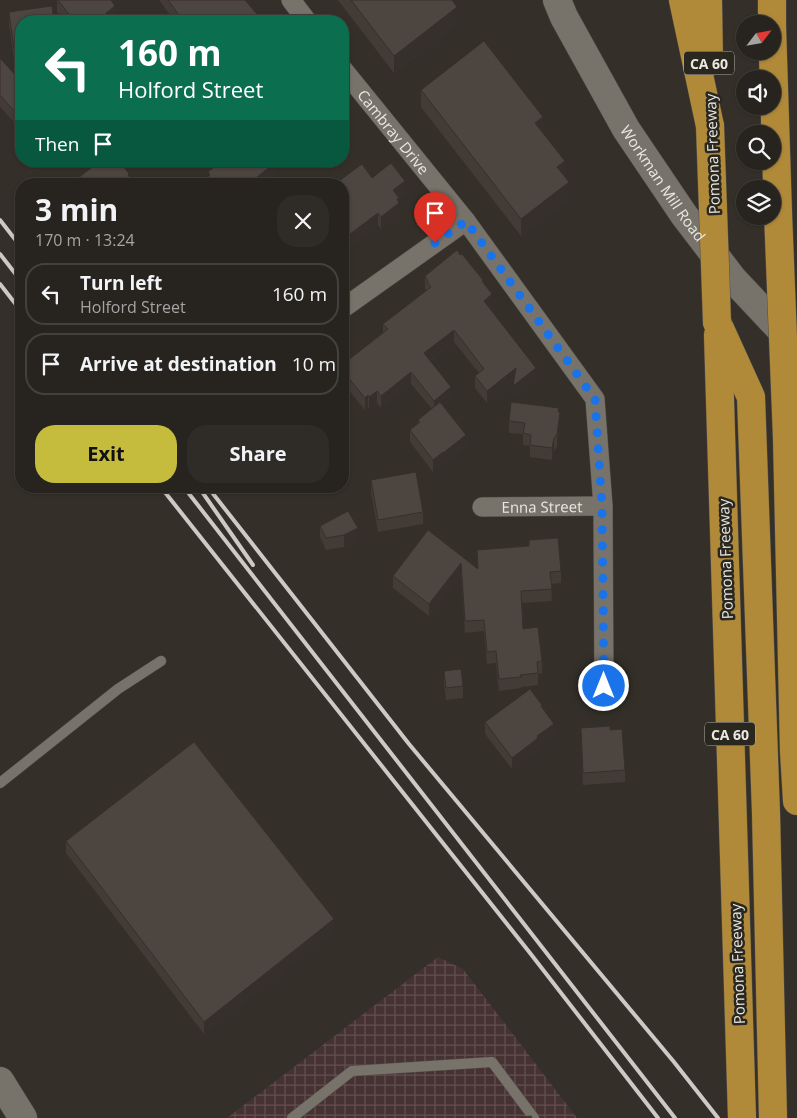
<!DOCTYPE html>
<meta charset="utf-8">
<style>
body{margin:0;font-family:"Open Sans",sans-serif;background:#2f2c28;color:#f1f3f6;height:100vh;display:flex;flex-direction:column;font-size:19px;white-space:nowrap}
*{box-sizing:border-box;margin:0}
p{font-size:16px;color:#a4a4a4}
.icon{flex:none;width:28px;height:28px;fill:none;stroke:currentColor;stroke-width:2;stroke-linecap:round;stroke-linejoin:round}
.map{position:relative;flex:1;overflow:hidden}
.panel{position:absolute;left:15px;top:178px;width:334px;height:315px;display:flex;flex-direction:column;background:#27241f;border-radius:20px;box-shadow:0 1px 4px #0004,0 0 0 1px #43413d}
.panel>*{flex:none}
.guide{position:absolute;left:15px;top:15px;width:334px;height:152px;border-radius:20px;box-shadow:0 1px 4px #0004,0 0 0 1px #43413d;background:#0b6e4f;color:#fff;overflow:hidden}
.needle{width:32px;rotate:59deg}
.controls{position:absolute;left:736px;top:15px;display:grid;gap:10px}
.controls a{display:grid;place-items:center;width:45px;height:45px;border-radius:50%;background:#27241f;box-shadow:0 1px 4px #0004,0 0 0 1px #43413d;font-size:25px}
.pin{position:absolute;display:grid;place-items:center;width:42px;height:42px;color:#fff;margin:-51px -21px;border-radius:50% 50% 50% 0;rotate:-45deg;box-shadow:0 0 5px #0007}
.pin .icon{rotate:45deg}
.me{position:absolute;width:55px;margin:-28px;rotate:0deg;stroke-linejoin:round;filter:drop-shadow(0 0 4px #0008)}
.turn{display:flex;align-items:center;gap:18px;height:105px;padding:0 20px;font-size:22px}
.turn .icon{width:65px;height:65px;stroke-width:2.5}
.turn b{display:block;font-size:35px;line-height:42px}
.then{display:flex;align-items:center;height:48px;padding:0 20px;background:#0003;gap:10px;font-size:19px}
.round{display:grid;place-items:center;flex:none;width:52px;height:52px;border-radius:20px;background:#2f2c28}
.head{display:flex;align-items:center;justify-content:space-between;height:85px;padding:0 20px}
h1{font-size:30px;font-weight:700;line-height:38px}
.action{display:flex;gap:10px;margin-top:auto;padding:10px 20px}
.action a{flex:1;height:58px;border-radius:20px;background:#c5bc3d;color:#111;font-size:20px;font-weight:700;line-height:58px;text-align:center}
.action a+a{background:#2f2c28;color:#f1f3f6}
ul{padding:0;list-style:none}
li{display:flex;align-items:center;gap:15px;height:62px;margin:0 10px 8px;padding:0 10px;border:2px solid #43413d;border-radius:20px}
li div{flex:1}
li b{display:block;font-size:19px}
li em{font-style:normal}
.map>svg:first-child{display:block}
.industrial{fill:url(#industrial-grid)}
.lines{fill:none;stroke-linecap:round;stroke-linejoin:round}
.lane-casing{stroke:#524e48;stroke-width:11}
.street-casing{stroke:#524e48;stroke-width:20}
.secondary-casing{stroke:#524e48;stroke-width:29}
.highway-casing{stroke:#524e48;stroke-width:29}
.lane{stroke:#77736a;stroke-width:10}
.street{stroke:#77736a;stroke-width:19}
.secondary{stroke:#77736a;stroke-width:28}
.highway{stroke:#b18a39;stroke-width:28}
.rail{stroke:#cdcac5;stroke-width:4}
.highway-bridge-casing{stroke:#524e48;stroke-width:29;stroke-linecap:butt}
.highway-bridge{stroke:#b18a39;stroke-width:28}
.wall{fill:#423b36}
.shaded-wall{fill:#36302c}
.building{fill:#4d453f;stroke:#36302c}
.route{stroke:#1a73e8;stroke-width:9;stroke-dasharray:0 16.2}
.labels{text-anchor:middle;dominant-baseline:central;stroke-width:5;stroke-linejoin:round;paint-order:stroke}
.shield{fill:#2a271f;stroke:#b0aea8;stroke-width:1}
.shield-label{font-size:14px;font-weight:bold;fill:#eae8e3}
.street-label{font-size:15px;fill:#eae8e3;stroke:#2a271f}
</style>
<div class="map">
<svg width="797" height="1118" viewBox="0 0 797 1118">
<defs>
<pattern id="industrial-grid" width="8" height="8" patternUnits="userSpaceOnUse" patternTransform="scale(1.25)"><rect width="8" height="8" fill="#473233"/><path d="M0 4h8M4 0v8" fill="none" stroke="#625050"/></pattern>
</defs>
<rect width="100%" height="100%" fill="#343029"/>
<path class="industrial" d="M438,957L463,969L577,1118H227Z"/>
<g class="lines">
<g class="lane-casing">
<g id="lane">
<path d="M0,783L118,689L161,661"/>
<path d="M292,1118L352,1071L492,1062L534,1118"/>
</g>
</g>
<g class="street-casing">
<g id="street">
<path d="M291,0L307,21"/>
<path id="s1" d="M342,68L466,221L595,399L603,506L604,686"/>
<path d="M342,309L466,221"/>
<path id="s2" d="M482,507L603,506"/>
</g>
</g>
<g class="secondary-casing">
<g id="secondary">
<path id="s3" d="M557,0L564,17L626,129L684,215L733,279L795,345"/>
<path d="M0,1081L23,1118"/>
</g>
</g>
<g class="highway-casing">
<g id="highway">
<path d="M683,0L710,126"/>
<path d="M708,0L709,62"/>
<path d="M772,0V24"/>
<path d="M772,26L778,213"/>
<path d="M717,322L751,397L766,813L773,1118"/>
<path d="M718,335L742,1118"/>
<path d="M787,438L794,751L797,801"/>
</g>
</g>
<use href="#lane" class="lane"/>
<use href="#street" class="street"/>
<use href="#secondary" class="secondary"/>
<use href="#highway" class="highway"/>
<g class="rail">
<path d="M0,220L21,247"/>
<path d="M0,254L21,281"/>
<path d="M0,284L21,311"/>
<path d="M160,486L530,953L658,1118"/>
<path d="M183,486L675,1118"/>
<path d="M198,486L253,565"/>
<path d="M207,486L409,744L674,1062L718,1118"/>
</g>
<g class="highway-bridge-casing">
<g id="highway-bridge">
<path d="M710,126L717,322"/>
<path d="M778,213L787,438"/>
</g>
</g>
<use href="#highway-bridge" class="highway-bridge"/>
</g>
<g class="wall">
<path d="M57,0L115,6V18L110,21H65L57,12Z"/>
<path d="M159,0H245L257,21L173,19Z"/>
<path d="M338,0H452L457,24L394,73Z"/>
<path d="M9,12L21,21V60L14,61L9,24Z"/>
<path d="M0,58L21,86V116L14,122L0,107Z"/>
<path d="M421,90L543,133L565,177L569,199L521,236L421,107Z"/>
<path d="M27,161H47V168L29,172Z"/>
<path d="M372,178L405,193L399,198V215L381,229L378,225L342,252V184Z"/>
<path d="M425,276L483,282L492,306L489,308L536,380L513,398L514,381L487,403L475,388V376L479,373L454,342L430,361L451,399L443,405L466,447L443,465V464L433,472L410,442V430L418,424V420L432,409L411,384L381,408L377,403L369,409L368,407L365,410L342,382V365L383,333V324L427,291L425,288Z"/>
<path d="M559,412L560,424L557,447H556L555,450H554L552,460L530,457V446L523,445V434L509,433V421Z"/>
<path d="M371,480L423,512V524L378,532L371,492Z"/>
<path d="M320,526L358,540L344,547L326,550L320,537Z"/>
<path d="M428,530L478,569L477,550L561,571V583L551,584L552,601L522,603L523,629L542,661V673L538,674V685L521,687V688L499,691L496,663L487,664L484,631L465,633L461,575L429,616L393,588V576Z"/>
<path d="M444,671L463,686V698L446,700L444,683Z"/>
<path d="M542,708L554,736L538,747V750L512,769L485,734V722Z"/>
<path d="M581,728L610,730L625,770V782L583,785Z"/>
<path d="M66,841L334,931L204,1034L66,853Z"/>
</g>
<g class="shaded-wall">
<path d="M110,0H123L115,6V18L110,21H99L106,13Z"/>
<path d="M457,7V24L394,73V56Z"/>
<path d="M257,14V21H250L254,16Z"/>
<path d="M21,104V116L14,122V111Z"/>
<path d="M543,117V134L535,123Z"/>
<path d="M29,161H47V168L29,172Z"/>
<path d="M273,161H284L276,167V174L263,184H252V181Z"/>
<path d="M565,161V178L557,167Z"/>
<path d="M405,181V193L393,202V190Z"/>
<path d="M569,182V199L521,236V219Z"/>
<path d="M399,198V215L381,229V217Z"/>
<path d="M378,213V225L342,252V240Z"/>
<path d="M492,294V306L484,312V301Z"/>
<path d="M454,330V342L424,365V353Z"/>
<path d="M516,368V380L487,403V391Z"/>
<path d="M536,368V380L513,398V386Z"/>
<path d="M411,372V384L381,408V396Z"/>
<path d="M451,387V399L434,412V401Z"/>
<path d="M377,391V403L369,409V397Z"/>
<path d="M368,395V407L365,410V398Z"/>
<path d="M559,408V420L560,412V424L557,447V435Z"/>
<path d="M466,435V447L443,465V453Z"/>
<path d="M554,438V450L552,460V448Z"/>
<path d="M443,452V464L433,472V460Z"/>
<path d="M358,528V540L344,547V535Z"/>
<path d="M461,563V575L429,616V604Z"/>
<path d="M554,724V736L538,747V750L512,769V758L537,736Z"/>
<path d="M334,919V931L204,1034V1022Z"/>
</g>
<g class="building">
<path d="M58,0H111L115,6L106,13L107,15L99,21H74Z"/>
<path d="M168,0H245L257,14L254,16L255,17L250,21H169L178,14Z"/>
<path d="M351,0H452L457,7L394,56Z"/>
<path d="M52,6L54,21H21V48L14,49L9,12Z"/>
<path d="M484,41L543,117L535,123L565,161L557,167L569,182L521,219L421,90Z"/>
<path d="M0,58L18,78L16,80L21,86V104L14,111L0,95Z"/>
<path d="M100,161H121L125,167H124L129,174L128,175L135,184H76L75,182L80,179L78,178Z"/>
<path d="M221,161H276V162L252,181L254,184H199L210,175L208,172Z"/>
<path d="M391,163L405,181L393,190L399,198L397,199L399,203L381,217L378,213L342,240V184H335L362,164L372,178Z"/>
<path d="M457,250L460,255L462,254L483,280L482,281L492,294L484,301L536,368L513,386L516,368L487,391L475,376L484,369L454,330L424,353L451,387L434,401L411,372L381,396L377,391L369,397L368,395L365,398L342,370V365L388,329L383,324L431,287L427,282L428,281L425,276Z"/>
<path d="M440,402L466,435L443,453V452L433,460L410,430L420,422L418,420Z"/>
<path d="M511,402L559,408L558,412H560L557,435H556L555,438H554L552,448L530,445L531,435L523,433L525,423L509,421Z"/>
<path d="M416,472L423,512L378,520L371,480Z"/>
<path d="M348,511L358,528L344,535L326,538L320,526Z"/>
<path d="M428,530L478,569L477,550L529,546V540L558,538L561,571L550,572L552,589L521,591L523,629L538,627L542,661L537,662L538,673L520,675L521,677L499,679L496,651L487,652L484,620L465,621L461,563L429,604L393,576Z"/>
<path d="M461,669L463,686L446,688L444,671Z"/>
<path d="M530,689L542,705L541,706L554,724L537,736L538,738L512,758L485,722Z"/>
<path d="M610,726V730L622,729L625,770L583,773L581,728Z"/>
<path d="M194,742L334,919L204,1022L66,841Z"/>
<path d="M531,1116L532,1118H520Z"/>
</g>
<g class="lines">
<path class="route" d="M435,243L466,221L595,399L602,506L604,686"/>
</g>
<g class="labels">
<g class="shield">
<rect x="684" y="51.5" width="50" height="23" rx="4"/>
<rect x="705" y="722.5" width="50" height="23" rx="4"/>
</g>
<g class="shield-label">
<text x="709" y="63">CA 60</text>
<text x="730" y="734">CA 60</text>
</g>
<g class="street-label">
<text stroke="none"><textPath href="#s1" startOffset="82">Cambray Drive</textPath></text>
<text transform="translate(712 154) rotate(-92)">Pomona Freeway</text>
<text stroke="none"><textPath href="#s3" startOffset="212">Workman Mill Road</textPath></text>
<text stroke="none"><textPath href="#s2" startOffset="60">Enna Street</textPath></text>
<text transform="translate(725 559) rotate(-92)">Pomona Freeway</text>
<text transform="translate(737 964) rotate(-92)">Pomona Freeway</text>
</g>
</g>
</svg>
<div class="controls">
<a><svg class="needle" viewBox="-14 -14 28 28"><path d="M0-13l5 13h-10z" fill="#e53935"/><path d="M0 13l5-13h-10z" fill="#a4a4a4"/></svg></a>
<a><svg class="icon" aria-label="sound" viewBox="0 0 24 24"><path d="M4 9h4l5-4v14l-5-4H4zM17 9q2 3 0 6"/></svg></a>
<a><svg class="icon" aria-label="search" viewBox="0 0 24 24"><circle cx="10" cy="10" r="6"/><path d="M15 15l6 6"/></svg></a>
<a><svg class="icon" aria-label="layers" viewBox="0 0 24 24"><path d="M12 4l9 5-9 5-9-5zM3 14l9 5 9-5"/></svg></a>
</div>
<div class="pin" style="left:435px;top:243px;background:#d93025"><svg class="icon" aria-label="arrive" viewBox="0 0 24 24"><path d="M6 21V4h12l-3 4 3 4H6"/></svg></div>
<svg class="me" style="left:604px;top:686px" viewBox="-20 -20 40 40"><circle r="17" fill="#1a73e8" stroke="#fff" stroke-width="3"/><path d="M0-11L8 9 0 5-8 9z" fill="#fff"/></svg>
<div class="guide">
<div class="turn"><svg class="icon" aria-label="left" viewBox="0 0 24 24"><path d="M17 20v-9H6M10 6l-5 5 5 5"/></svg><div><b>160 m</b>Holford Street</div></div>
<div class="then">Then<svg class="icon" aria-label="arrive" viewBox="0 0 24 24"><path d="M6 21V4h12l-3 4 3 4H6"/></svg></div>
</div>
<section class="panel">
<div class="head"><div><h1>3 min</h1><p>170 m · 13:24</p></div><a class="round"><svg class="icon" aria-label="close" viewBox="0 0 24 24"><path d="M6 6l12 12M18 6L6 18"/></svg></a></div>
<ul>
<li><svg class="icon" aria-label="left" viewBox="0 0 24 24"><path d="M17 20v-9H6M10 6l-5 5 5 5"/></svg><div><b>Turn left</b><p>Holford Street</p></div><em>160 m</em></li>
<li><svg class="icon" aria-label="arrive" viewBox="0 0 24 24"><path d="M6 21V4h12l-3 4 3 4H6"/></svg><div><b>Arrive at destination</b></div><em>10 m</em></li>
</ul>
<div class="action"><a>Exit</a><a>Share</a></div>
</section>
</div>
